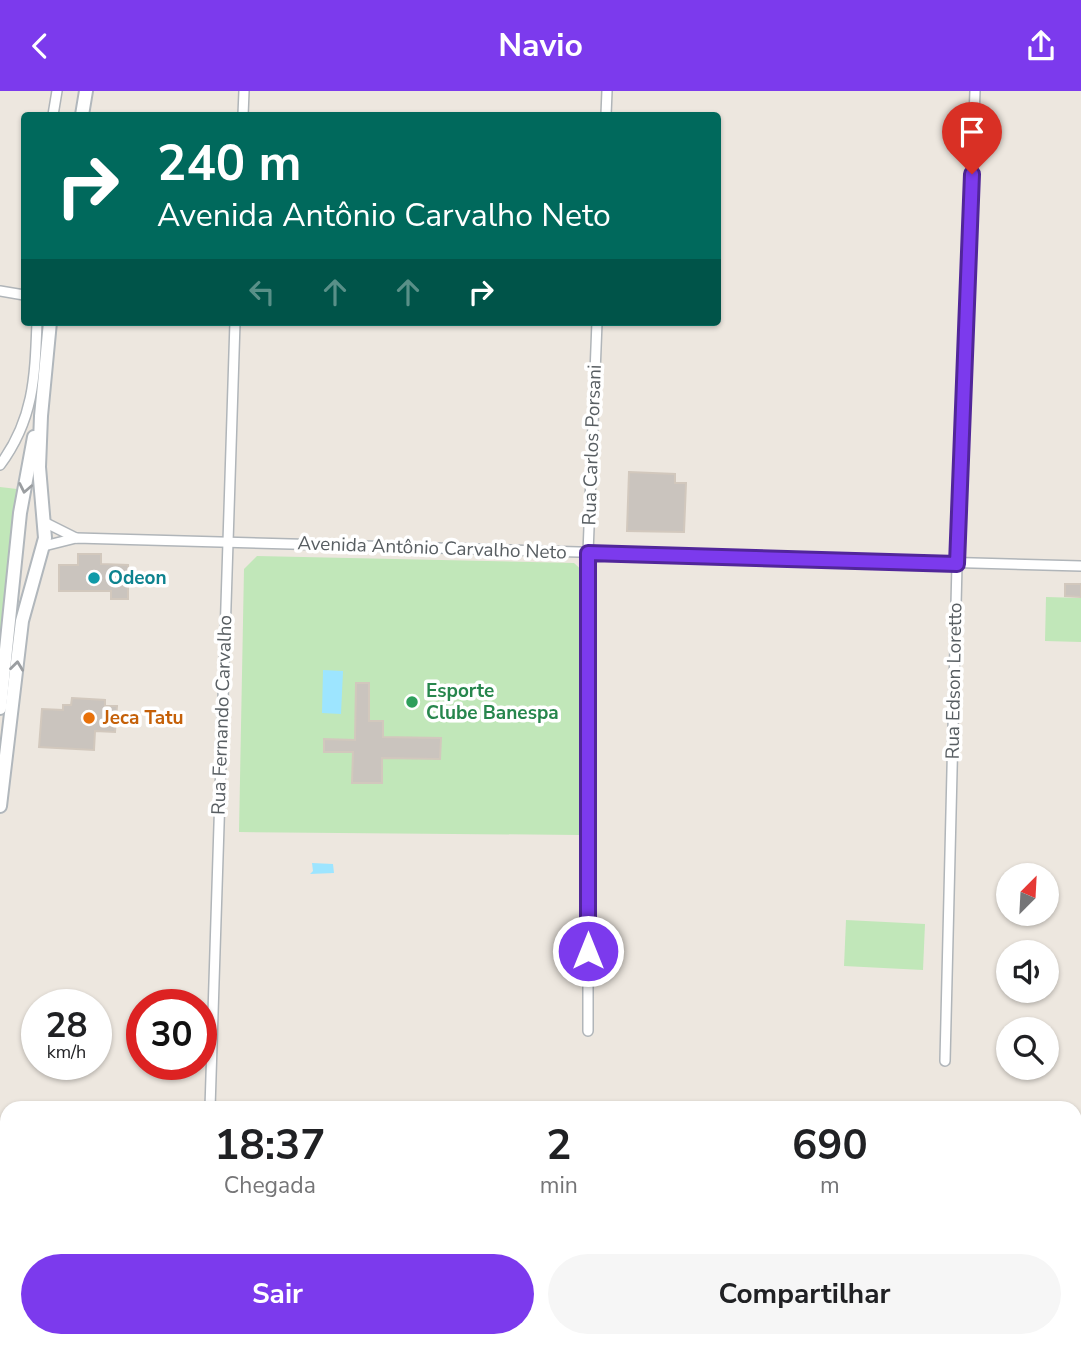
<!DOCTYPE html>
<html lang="pt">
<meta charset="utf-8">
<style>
body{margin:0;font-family:"Nunito Sans",sans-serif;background:#f6f6f6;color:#202124;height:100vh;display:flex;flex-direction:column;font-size:26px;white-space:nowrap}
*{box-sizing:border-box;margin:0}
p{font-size:23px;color:#757577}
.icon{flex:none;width:38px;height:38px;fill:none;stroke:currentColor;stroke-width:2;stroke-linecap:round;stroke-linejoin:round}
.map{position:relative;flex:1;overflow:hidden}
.details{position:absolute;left:0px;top:1010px;width:1082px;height:247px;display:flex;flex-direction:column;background:#fff;border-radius:21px 21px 0 0;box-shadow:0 2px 5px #0004}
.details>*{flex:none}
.hud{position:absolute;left:21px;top:21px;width:700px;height:214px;border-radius:7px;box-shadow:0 2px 5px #0004;background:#00695c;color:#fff;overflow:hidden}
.needle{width:46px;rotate:24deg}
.fabs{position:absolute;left:996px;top:772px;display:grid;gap:14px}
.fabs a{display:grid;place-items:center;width:63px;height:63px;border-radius:50%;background:#fff;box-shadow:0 2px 5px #0004;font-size:35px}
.speed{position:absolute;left:21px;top:898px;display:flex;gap:14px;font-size:35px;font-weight:700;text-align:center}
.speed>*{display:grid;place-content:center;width:91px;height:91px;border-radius:50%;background:#fff;box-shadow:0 2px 5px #0004;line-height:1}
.speed small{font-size:18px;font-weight:400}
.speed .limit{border:10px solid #d22;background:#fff;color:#111}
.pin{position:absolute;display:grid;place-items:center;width:60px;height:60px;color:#fff;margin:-72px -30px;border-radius:50% 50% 50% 0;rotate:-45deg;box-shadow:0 0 7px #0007}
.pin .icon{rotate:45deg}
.me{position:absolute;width:77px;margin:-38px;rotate:0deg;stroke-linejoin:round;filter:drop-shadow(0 0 5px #0008)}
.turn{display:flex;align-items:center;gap:24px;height:147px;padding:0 21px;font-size:32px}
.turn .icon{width:91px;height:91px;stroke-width:2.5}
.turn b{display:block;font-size:49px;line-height:60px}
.lanes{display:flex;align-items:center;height:66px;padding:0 21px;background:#0003;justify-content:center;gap:35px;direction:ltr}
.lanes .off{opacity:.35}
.eta{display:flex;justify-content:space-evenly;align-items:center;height:119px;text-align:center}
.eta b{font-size:42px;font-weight:700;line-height:49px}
.action{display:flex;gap:14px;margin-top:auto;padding:14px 21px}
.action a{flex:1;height:80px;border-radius:42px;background:#7c3aed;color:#fff;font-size:28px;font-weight:700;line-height:80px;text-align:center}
.action a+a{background:#f6f6f6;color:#202124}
header{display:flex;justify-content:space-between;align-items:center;height:91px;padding:0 21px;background:#7c3aed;color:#fff;font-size:32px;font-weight:700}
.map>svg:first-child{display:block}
.green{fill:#c1e7b9}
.water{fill:#9de5ff}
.building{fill:#cac4be;stroke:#d2c8bd;stroke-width:2}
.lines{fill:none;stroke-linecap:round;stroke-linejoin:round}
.minor-casing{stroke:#b0b5b9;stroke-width:12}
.secondary-casing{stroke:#b1b7bc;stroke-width:16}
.minor{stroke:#fff;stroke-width:9}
.secondary{stroke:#fff;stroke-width:12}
.oneway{stroke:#9b9ea1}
.route-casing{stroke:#51269a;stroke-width:18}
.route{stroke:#7c3aed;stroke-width:12}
.culture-dot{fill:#0f9aa8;stroke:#fff;stroke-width:2.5}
.leisure-dot{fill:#2e9e5b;stroke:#fff;stroke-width:2.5}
.food-dot{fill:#e8710a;stroke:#fff;stroke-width:2.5}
.labels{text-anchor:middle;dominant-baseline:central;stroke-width:7;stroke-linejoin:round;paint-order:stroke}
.street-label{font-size:19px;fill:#585e62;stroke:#fff}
.culture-label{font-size:19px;font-weight:bold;fill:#0d838f;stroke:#fff;text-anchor:start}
.leisure-label{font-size:19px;font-weight:bold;fill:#27864d;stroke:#fff;text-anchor:start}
.food-label{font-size:19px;font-weight:bold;fill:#c56008;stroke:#fff;text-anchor:start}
</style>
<header><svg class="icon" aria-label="back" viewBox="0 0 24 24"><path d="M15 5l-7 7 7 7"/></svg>Navio<svg class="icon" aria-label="share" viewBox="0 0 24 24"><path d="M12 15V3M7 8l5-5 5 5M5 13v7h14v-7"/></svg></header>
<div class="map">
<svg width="1081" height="1256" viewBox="0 0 1081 1256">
<rect width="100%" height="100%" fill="#ede7df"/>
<g class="green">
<path d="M0,396L17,398L0,574Z"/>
<path d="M257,465L574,472L585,482L579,744L239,741L244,478Z"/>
<path d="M1046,506L1081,507V551L1045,550Z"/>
<path d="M846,829L925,833L923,879L844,875Z"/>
<path d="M1075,1192H1081V1256H307V1250H1074Z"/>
</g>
<g class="water">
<path d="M323,579L343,580L341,623L322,622Z"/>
<path d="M312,772L333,773L334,782L310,783L313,780Z"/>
</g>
<g class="building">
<path d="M629,381L675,383V392H686L684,441L627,440Z"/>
<path d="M78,463H101V473L128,474V508H111V500H59V474H78Z"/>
<path d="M1065,493H1081V506L1065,505Z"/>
<path d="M356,592H369V630H383V646L441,647L440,668L382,667V692H352L353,661H324V648L355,649Z"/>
<path d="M72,607L105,609V615H117L115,641L95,640L94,659L39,656L42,618L63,619V614H71Z"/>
</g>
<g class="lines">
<g class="minor-casing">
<g id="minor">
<path d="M53,24L57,0"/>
<path d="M243,24L244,0"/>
<path d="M606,24L607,0"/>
<path d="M0,200L24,204"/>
<path d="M0,374C34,328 35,286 37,231"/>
<path d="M46,432L76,447"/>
<path d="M44,455L76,447L1081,475"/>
<path d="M588,940V462L597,231"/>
<path d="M945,970L957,473L975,0"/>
<path d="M210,1017L235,231"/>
<path d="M0,1229H7"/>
<path d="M203,1256V1250"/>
</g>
</g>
<g class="secondary-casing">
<g id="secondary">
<path d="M82,24L86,0"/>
<path d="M0,617L20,422L34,346"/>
<path d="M0,715L22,530L45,447L39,376L41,325L50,231"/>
</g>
</g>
<use href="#minor" class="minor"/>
<use href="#secondary" class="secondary"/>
</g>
<defs><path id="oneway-chevron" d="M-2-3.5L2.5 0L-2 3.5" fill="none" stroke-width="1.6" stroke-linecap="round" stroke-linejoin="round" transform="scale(1.75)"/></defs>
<g class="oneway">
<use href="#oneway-chevron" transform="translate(25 397) rotate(101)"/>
<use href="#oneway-chevron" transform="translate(17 575) rotate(-83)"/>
</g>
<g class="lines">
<g class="route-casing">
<path id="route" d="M588,860V462L957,473L972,83"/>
</g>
<use href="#route" class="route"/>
</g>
<circle class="culture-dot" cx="94" cy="487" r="7"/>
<circle class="leisure-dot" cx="412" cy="611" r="7"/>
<circle class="food-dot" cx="89" cy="627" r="7"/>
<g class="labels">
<g class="street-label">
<text transform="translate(592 354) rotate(-88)">Rua Carlos Porsani</text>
<text transform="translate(432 457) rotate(2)">Avenida Antônio Carvalho Neto</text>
<text transform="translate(954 590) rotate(-89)">Rua Edson Loretto</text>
<text transform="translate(222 624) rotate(-88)">Rua Fernando Carvalho</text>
</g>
<g class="culture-label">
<text x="108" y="487">Odeon</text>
</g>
<g class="leisure-label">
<text x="426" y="600">Esporte<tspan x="426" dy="22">Clube Banespa</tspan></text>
</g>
<g class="food-label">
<text x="103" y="627">Jeca Tatu</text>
</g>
</g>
</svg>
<div class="fabs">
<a><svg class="needle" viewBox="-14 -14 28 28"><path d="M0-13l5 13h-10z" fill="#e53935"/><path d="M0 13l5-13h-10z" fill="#757577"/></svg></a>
<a><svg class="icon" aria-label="sound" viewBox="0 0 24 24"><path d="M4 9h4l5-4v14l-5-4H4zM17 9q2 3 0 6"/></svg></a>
<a><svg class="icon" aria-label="search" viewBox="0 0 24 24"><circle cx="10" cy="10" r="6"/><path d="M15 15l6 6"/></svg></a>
</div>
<div class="speed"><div>28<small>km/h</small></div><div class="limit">30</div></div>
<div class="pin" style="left:972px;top:83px;background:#d93025"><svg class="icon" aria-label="arrive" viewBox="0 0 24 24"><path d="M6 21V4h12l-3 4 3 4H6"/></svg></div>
<svg class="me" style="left:588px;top:860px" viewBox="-20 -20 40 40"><circle r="17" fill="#7c3aed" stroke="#fff" stroke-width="3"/><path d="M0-11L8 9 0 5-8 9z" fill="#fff"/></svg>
<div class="hud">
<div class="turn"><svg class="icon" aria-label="right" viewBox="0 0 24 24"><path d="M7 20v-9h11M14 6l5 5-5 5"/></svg><div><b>240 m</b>Avenida Antônio Carvalho Neto</div></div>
<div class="lanes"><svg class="icon off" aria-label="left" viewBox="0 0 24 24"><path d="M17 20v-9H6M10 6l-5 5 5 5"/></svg><svg class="icon off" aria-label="ahead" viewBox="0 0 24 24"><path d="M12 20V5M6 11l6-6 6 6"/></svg><svg class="icon off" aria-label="ahead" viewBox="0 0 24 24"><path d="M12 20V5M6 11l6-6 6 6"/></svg><svg class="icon" aria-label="right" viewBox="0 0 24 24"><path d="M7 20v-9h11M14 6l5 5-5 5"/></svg></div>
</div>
<section class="details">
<div class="eta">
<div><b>18:37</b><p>Chegada</p></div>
<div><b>2</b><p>min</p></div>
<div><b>690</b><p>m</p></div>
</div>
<div class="action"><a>Sair</a><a>Compartilhar</a></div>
</section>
</div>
